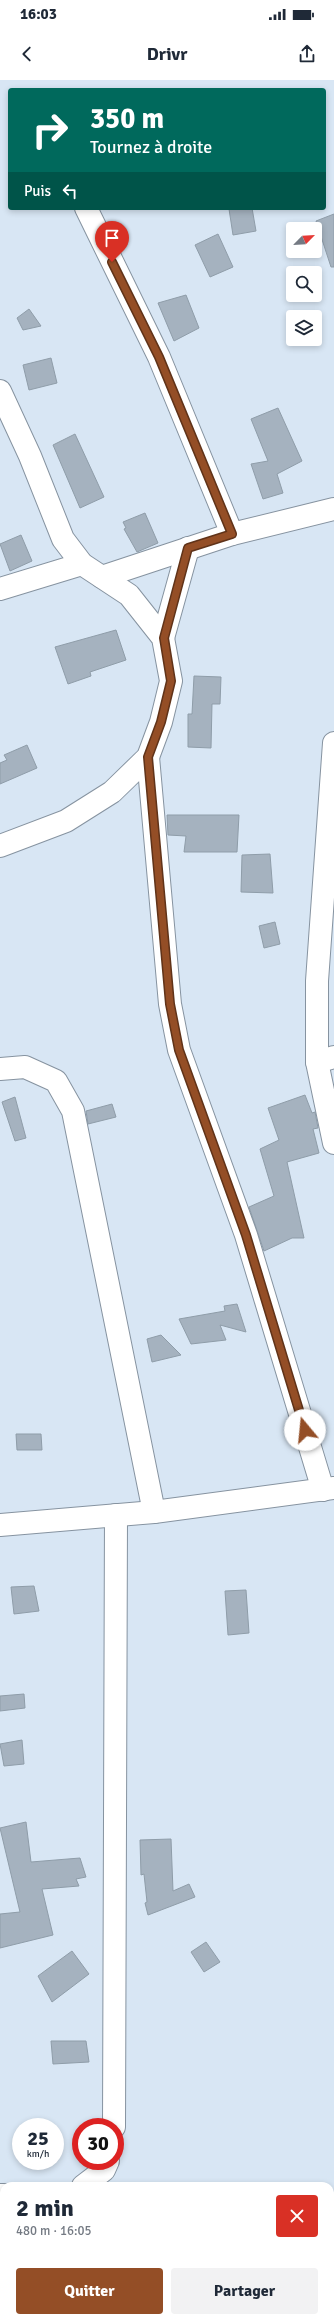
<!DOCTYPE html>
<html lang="fr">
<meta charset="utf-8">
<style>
body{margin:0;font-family:Signika,sans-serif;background:#f2f2f3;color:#1f2937;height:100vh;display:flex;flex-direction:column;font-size:15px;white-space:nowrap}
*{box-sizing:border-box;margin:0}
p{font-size:13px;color:#747a83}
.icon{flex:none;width:22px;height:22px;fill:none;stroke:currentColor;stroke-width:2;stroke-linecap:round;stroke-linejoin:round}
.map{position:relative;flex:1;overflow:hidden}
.side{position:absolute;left:0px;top:2102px;width:334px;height:140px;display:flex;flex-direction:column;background:#fff;border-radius:12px 12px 0 0;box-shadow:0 2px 6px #0003}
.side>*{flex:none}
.guide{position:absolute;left:8px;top:8px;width:318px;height:122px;border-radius:4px;box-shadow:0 2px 6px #0003;background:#00695c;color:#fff;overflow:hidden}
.needle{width:26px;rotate:66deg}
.buttons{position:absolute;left:286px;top:142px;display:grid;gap:8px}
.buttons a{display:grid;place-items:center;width:36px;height:36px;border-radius:4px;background:#fff;box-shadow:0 2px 6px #0003;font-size:20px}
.speed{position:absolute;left:12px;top:2038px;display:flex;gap:8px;font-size:20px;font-weight:700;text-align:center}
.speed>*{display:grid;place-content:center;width:52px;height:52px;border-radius:50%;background:#fff;box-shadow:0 2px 6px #0003;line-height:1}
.speed small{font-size:10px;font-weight:400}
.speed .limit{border:6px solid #d22;background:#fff;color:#111}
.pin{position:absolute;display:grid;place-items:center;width:34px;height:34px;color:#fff;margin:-41px -17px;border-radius:50% 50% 50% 0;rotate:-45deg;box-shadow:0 0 4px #0007}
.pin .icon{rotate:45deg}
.me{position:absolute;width:44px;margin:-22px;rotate:343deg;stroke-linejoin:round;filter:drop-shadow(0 0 3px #0008)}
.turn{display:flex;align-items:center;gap:14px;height:84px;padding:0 16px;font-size:18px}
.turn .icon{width:52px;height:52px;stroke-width:2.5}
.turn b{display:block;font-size:28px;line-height:34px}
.then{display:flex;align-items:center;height:38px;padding:0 16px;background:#0003;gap:8px;font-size:15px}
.round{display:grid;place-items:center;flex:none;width:42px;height:42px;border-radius:4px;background:#f2f2f3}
.summary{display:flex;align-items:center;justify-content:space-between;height:68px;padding:0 16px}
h1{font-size:24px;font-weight:700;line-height:30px}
.primary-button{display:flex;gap:8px;margin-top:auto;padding:8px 16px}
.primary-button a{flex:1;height:46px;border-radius:4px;background:#944e26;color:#fff;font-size:16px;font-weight:700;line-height:46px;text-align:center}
.primary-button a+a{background:#f2f2f3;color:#1f2937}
.status{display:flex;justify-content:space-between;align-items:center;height:28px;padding:0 20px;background:#fff;direction:ltr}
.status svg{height:11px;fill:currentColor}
header{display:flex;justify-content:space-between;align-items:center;height:52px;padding:0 16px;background:#fff;font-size:18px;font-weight:700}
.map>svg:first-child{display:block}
.building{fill:#a5b2bf;stroke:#8f9da9}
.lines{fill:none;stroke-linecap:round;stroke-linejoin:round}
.minor-casing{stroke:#8693a0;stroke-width:24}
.minor{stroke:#fff;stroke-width:22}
.route-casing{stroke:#603319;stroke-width:10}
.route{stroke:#944e26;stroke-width:7}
</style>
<div class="status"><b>16:03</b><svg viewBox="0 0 49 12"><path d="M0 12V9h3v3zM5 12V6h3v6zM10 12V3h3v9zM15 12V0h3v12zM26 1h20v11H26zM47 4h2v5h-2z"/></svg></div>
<header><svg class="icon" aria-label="back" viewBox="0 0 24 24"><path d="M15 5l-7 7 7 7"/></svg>Drivr<svg class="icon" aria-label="share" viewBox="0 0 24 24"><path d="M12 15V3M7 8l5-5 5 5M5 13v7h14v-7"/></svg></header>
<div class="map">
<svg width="334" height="2242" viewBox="0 0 334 2242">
<rect width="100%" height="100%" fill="#d8e6f4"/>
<g class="building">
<path d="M240,128H252L256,151L233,155L229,129Z"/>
<path d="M334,134V187H331L316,141Z"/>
<path d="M218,154L233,187L210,197L195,165Z"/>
<path d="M186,215L199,248L174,261L158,223Z"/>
<path d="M29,229L41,246L23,250L17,238Z"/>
<path d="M51,278L57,303L29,310L23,285Z"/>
<path d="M278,328L302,381L277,394L283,413L263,419L251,384L268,381L251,339Z"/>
<path d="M75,354L104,417L80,428L53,365Z"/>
<path d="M145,433L158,463L137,472L124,449L126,448L123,442Z"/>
<path d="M21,455L32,481L10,491L0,464Z"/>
<path d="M116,550L126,580L90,592L91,596L68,604L55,567Z"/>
<path d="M194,596L221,597L220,624H212L211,668L188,667V634H192Z"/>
<path d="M27,665L37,688L0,704V683L7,680L4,675Z"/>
<path d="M167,735H239L237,772H184L186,756L168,755Z"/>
<path d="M270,774L273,813L241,812L242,775Z"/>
<path d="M275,842L280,864L264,868L259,846Z"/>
<path d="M305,1015L312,1033L315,1032L318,1048L313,1049L319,1073L287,1082L304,1158H292L264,1171L249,1127L274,1116L260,1069L279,1060L268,1028Z"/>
<path d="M15,1017L26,1058L15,1061L2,1022Z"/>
<path d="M112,1024L116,1037L88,1044L86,1031Z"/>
<path d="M237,1224L246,1252L220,1245L226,1260L191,1264L179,1239L225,1231L224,1226Z"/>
<path d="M161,1255L181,1275L152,1282L147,1259Z"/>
<path d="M16,1354H41L42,1370H17Z"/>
<path d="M34,1506L39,1531L14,1534L11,1507Z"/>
<path d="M246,1510L249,1553L228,1555L225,1511Z"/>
<path d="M24,1614L25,1628L0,1631V1616Z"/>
<path d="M22,1660L24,1684L4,1686L0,1664Z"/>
<path d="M26,1742L31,1782L80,1778L86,1797L76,1799L79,1806L42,1809L53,1855L0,1868V1834L20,1832L0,1748Z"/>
<path d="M171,1759L173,1811L189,1804L195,1817L148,1835L145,1823L147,1822L144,1794L141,1795L140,1760Z"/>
<path d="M206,1862L220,1882L204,1892L191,1872Z"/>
<path d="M72,1871L89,1894L52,1922L38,1896Z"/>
<path d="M51,1961H86L89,1982L53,1984Z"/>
</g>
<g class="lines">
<g class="minor-casing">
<g id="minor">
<path d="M86,128L159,277L232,454"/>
<path d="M0,311L30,376L63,459L82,484L129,515L163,558L171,601L161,642L148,677L112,712L66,741L0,766"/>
<path d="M102,497L232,454L334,429"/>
<path d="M0,509L82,484"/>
<path d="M163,558L188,468"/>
<path d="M334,663L317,901V982L334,1063"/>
<path d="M148,677L170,924L179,970L246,1155L323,1410"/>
<path d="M317,982L334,977"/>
<path d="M0,989L25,987L56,1001L73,1031L154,1432"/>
<path d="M0,1445L154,1432L334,1408"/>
<path d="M114,2047L116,1435"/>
<path d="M83,2106L104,2090L108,2081"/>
<path d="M0,2115H4"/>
</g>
</g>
<use href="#minor" class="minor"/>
</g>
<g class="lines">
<g class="route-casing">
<path id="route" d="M112,182L159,277L232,454L188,468L164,558L171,601L161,642L148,677L170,924L179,970L246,1155L305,1350"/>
</g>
<use href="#route" class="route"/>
</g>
</svg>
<div class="buttons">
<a><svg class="needle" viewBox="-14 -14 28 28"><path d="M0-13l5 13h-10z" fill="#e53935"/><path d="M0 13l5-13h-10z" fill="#747a83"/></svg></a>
<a><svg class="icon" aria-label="search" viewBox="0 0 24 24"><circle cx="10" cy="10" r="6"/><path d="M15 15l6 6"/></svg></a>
<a><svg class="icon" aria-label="layers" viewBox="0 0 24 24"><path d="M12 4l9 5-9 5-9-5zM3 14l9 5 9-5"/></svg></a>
</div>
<div class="speed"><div>25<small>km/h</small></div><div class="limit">30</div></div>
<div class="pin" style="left:112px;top:182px;background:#d93025"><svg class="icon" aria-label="arrive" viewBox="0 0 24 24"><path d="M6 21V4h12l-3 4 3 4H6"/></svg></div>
<svg class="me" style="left:305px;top:1350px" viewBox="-20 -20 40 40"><circle r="19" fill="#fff"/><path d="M0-13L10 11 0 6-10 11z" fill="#944e26"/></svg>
<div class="guide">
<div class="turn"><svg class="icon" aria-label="right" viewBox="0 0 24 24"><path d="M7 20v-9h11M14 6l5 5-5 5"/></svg><div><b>350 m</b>Tournez à droite</div></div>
<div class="then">Puis<svg class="icon" aria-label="left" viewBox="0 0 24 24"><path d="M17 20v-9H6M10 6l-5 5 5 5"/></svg></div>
</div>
<section class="side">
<div class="summary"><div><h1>2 min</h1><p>480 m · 16:05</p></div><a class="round" style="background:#d93025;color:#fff"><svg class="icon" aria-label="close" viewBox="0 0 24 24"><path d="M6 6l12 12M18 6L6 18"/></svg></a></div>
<div class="primary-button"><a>Quitter</a><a>Partager</a></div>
</section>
</div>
